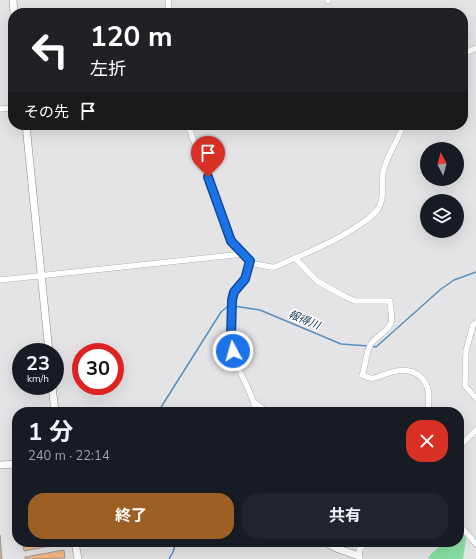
<!DOCTYPE html>
<html lang="ja">
<meta charset="utf-8">
<style>
body{margin:0;font-family:"Nunito Sans","Noto Sans JP",sans-serif;background:#20242c;color:#f1f3f6;height:100vh;display:flex;flex-direction:column;font-size:15px;white-space:nowrap}
*{box-sizing:border-box;margin:0}
p{font-size:13px;color:#9ea1a6}
.icon{flex:none;width:22px;height:22px;fill:none;stroke:currentColor;stroke-width:2;stroke-linecap:round;stroke-linejoin:round}
.map{position:relative;flex:1;overflow:hidden}
.side{position:absolute;left:12px;top:407px;width:452px;height:140px;display:flex;flex-direction:column;background:#171b24;border-radius:16px;box-shadow:0 4px 16px #0002}
.side>*{flex:none}
.banner{position:absolute;left:8px;top:8px;width:460px;height:122px;border-radius:16px;box-shadow:0 4px 16px #0002;background:#202124;color:#fff;overflow:hidden}
.needle{width:26px;rotate:354deg}
.tools{position:absolute;left:420px;top:142px;display:grid;gap:8px}
.tools a{display:grid;place-items:center;width:44px;height:44px;border-radius:50%;background:#171b24;box-shadow:0 4px 16px #0002;font-size:20px}
.speed{position:absolute;left:12px;top:343px;display:flex;gap:8px;font-size:20px;font-weight:700;text-align:center}
.speed>*{display:grid;place-content:center;width:52px;height:52px;border-radius:50%;background:#171b24;box-shadow:0 4px 16px #0002;line-height:1}
.speed small{font-size:10px;font-weight:400}
.speed .limit{border:6px solid #d22;background:#fff;color:#111}
.pin{position:absolute;display:grid;place-items:center;width:34px;height:34px;color:#fff;margin:-41px -17px;border-radius:50% 50% 50% 0;rotate:-45deg;box-shadow:0 0 4px #0007}
.pin .icon{rotate:45deg}
.me{position:absolute;width:44px;margin:-22px;rotate:354deg;stroke-linejoin:round;filter:drop-shadow(0 0 3px #0008)}
.turn{display:flex;align-items:center;gap:14px;height:84px;padding:0 16px;font-size:18px}
.turn .icon{width:52px;height:52px;stroke-width:2.5}
.turn b{display:block;font-size:28px;line-height:34px}
.then{display:flex;align-items:center;height:38px;padding:0 16px;background:#0003;gap:8px;font-size:15px}
.round{display:grid;place-items:center;flex:none;width:42px;height:42px;border-radius:16px;background:#20242c}
.headline{display:flex;align-items:center;justify-content:space-between;height:68px;padding:0 16px}
h1{font-size:24px;font-weight:700;line-height:30px}
.action{display:flex;gap:8px;margin-top:auto;padding:8px 16px}
.action a{flex:1;height:46px;border-radius:16px;background:#9d6024;color:#fff;font-size:16px;font-weight:700;line-height:46px;text-align:center}
.action a+a{background:#20242c;color:#f1f3f6}
.map>svg:first-child{display:block}
.green{fill:#88e0a3}
.lines{fill:none;stroke-linecap:round;stroke-linejoin:round}
.stream{stroke:#568fbe;stroke-width:1.5}
.building{fill:#f8b685;stroke:#9d9b99}
.minor-casing{stroke:#8d8d8f;stroke-width:6}
.tertiary-casing{stroke:#8d8d8f;stroke-width:8}
.minor{stroke:#fff;stroke-width:5.5}
.tertiary{stroke:#fff;stroke-width:7}
.route-casing{stroke:#114b97;stroke-width:10}
.route{stroke:#1a73e8;stroke-width:7}
.labels{text-anchor:middle;dominant-baseline:central;stroke-width:3;stroke-linejoin:round;paint-order:stroke}
.water-label{font-size:11px;font-style:italic;fill:#153752;stroke:#fff}
</style>
<div class="map">
<svg width="476" height="559" viewBox="0 0 476 559">
<rect width="100%" height="100%" fill="#e4e4e7"/>
<path class="green" d="M459,529L466,538L463,559H431L428,557L444,542H459Z"/>
<g class="lines">
<g class="stream">
<path d="M234,306L260,310L341,344L368,346"/>
<path d="M372,346L376,347L441,289L454,280L476,272"/>
<path d="M158,412L221,312L227,307L230,306"/>
<path d="M169,559L173,552L176,542"/>
</g>
</g>
<g class="building">
<path d="M0,535L2,559H0Z"/>
<path d="M30,542H66V543L24,551L23,543Z"/>
<path d="M64,550L65,558L25,559V557Z"/>
</g>
<g class="lines">
<g class="minor-casing">
<g id="minor">
<path d="M168,0L169,13"/>
<path d="M328,0V1"/>
<path d="M463,54L476,48"/>
<path d="M0,109L13,108"/>
<path d="M188,125L231,241L250,261L255,264L271,267H275C306,253 338,241 365,221C370,217 375,214 378,209C385,199 381,185 383,173C386,156 398,142 403,125"/>
<path d="M295,258L317,281L344,296L355,301H390C390,307 393,317 391,323C387,334 372,337 369,348C365,357 366,366 362,375C365,376 368,378 371,378C375,379 379,376 383,375C396,370 409,367 421,377C431,387 429,399 428,412"/>
<path d="M250,261C248,267 248,274 245,279C242,284 236,287 234,293C227,314 230,346 238,366C244,382 253,395 256,412"/>
<path d="M0,280L243,254"/>
<path d="M476,323L473,325L466,351L465,386L476,398"/>
<path d="M254,402L267,412"/>
<path d="M459,447L476,430"/>
<path d="M459,524L476,544"/>
<path d="M360,559L359,550L367,542"/>
</g>
</g>
<g class="tertiary-casing">
<g id="tertiary">
<path d="M13,0L14,13"/>
<path d="M26,125L49,352"/>
<path d="M52,386L55,412"/>
<path d="M0,465L17,464"/>
<path d="M75,542L78,559"/>
<path d="M325,542L336,548L359,556"/>
</g>
</g>
<use href="#minor" class="minor"/>
<use href="#tertiary" class="tertiary"/>
</g>
<g class="lines">
<g class="route-casing">
<path id="route" d="M208,177L231,241L250,261L245,279L234,292L232,300L231,338L233,351"/>
</g>
<use href="#route" class="route"/>
</g>
<g class="labels">
<g class="water-label">
<text transform="translate(304 320) rotate(23)">報得川</text>
</g>
</g>
</svg>
<div class="tools">
<a><svg class="needle" viewBox="-14 -14 28 28"><path d="M0-13l5 13h-10z" fill="#e53935"/><path d="M0 13l5-13h-10z" fill="#9ea1a6"/></svg></a>
<a><svg class="icon" aria-label="layers" viewBox="0 0 24 24"><path d="M12 4l9 5-9 5-9-5zM3 14l9 5 9-5"/></svg></a>
</div>
<div class="speed"><div>23<small>km/h</small></div><div class="limit">30</div></div>
<div class="pin" style="left:208px;top:177px;background:#d93025"><svg class="icon" aria-label="arrive" viewBox="0 0 24 24"><path d="M6 21V4h12l-3 4 3 4H6"/></svg></div>
<svg class="me" style="left:233px;top:351px" viewBox="-20 -20 40 40"><circle r="17" fill="#1a73e8" stroke="#fff" stroke-width="3"/><path d="M0-11L8 9 0 5-8 9z" fill="#fff"/></svg>
<div class="banner">
<div class="turn"><svg class="icon" aria-label="left" viewBox="0 0 24 24"><path d="M17 20v-9H6M10 6l-5 5 5 5"/></svg><div><b>120 m</b>左折</div></div>
<div class="then">その先<svg class="icon" aria-label="arrive" viewBox="0 0 24 24"><path d="M6 21V4h12l-3 4 3 4H6"/></svg></div>
</div>
<section class="side">
<div class="headline"><div><h1>1 分</h1><p>240 m · 22:14</p></div><a class="round" style="background:#d93025;color:#fff"><svg class="icon" aria-label="close" viewBox="0 0 24 24"><path d="M6 6l12 12M18 6L6 18"/></svg></a></div>
<div class="action"><a>終了</a><a>共有</a></div>
</section>
</div>
